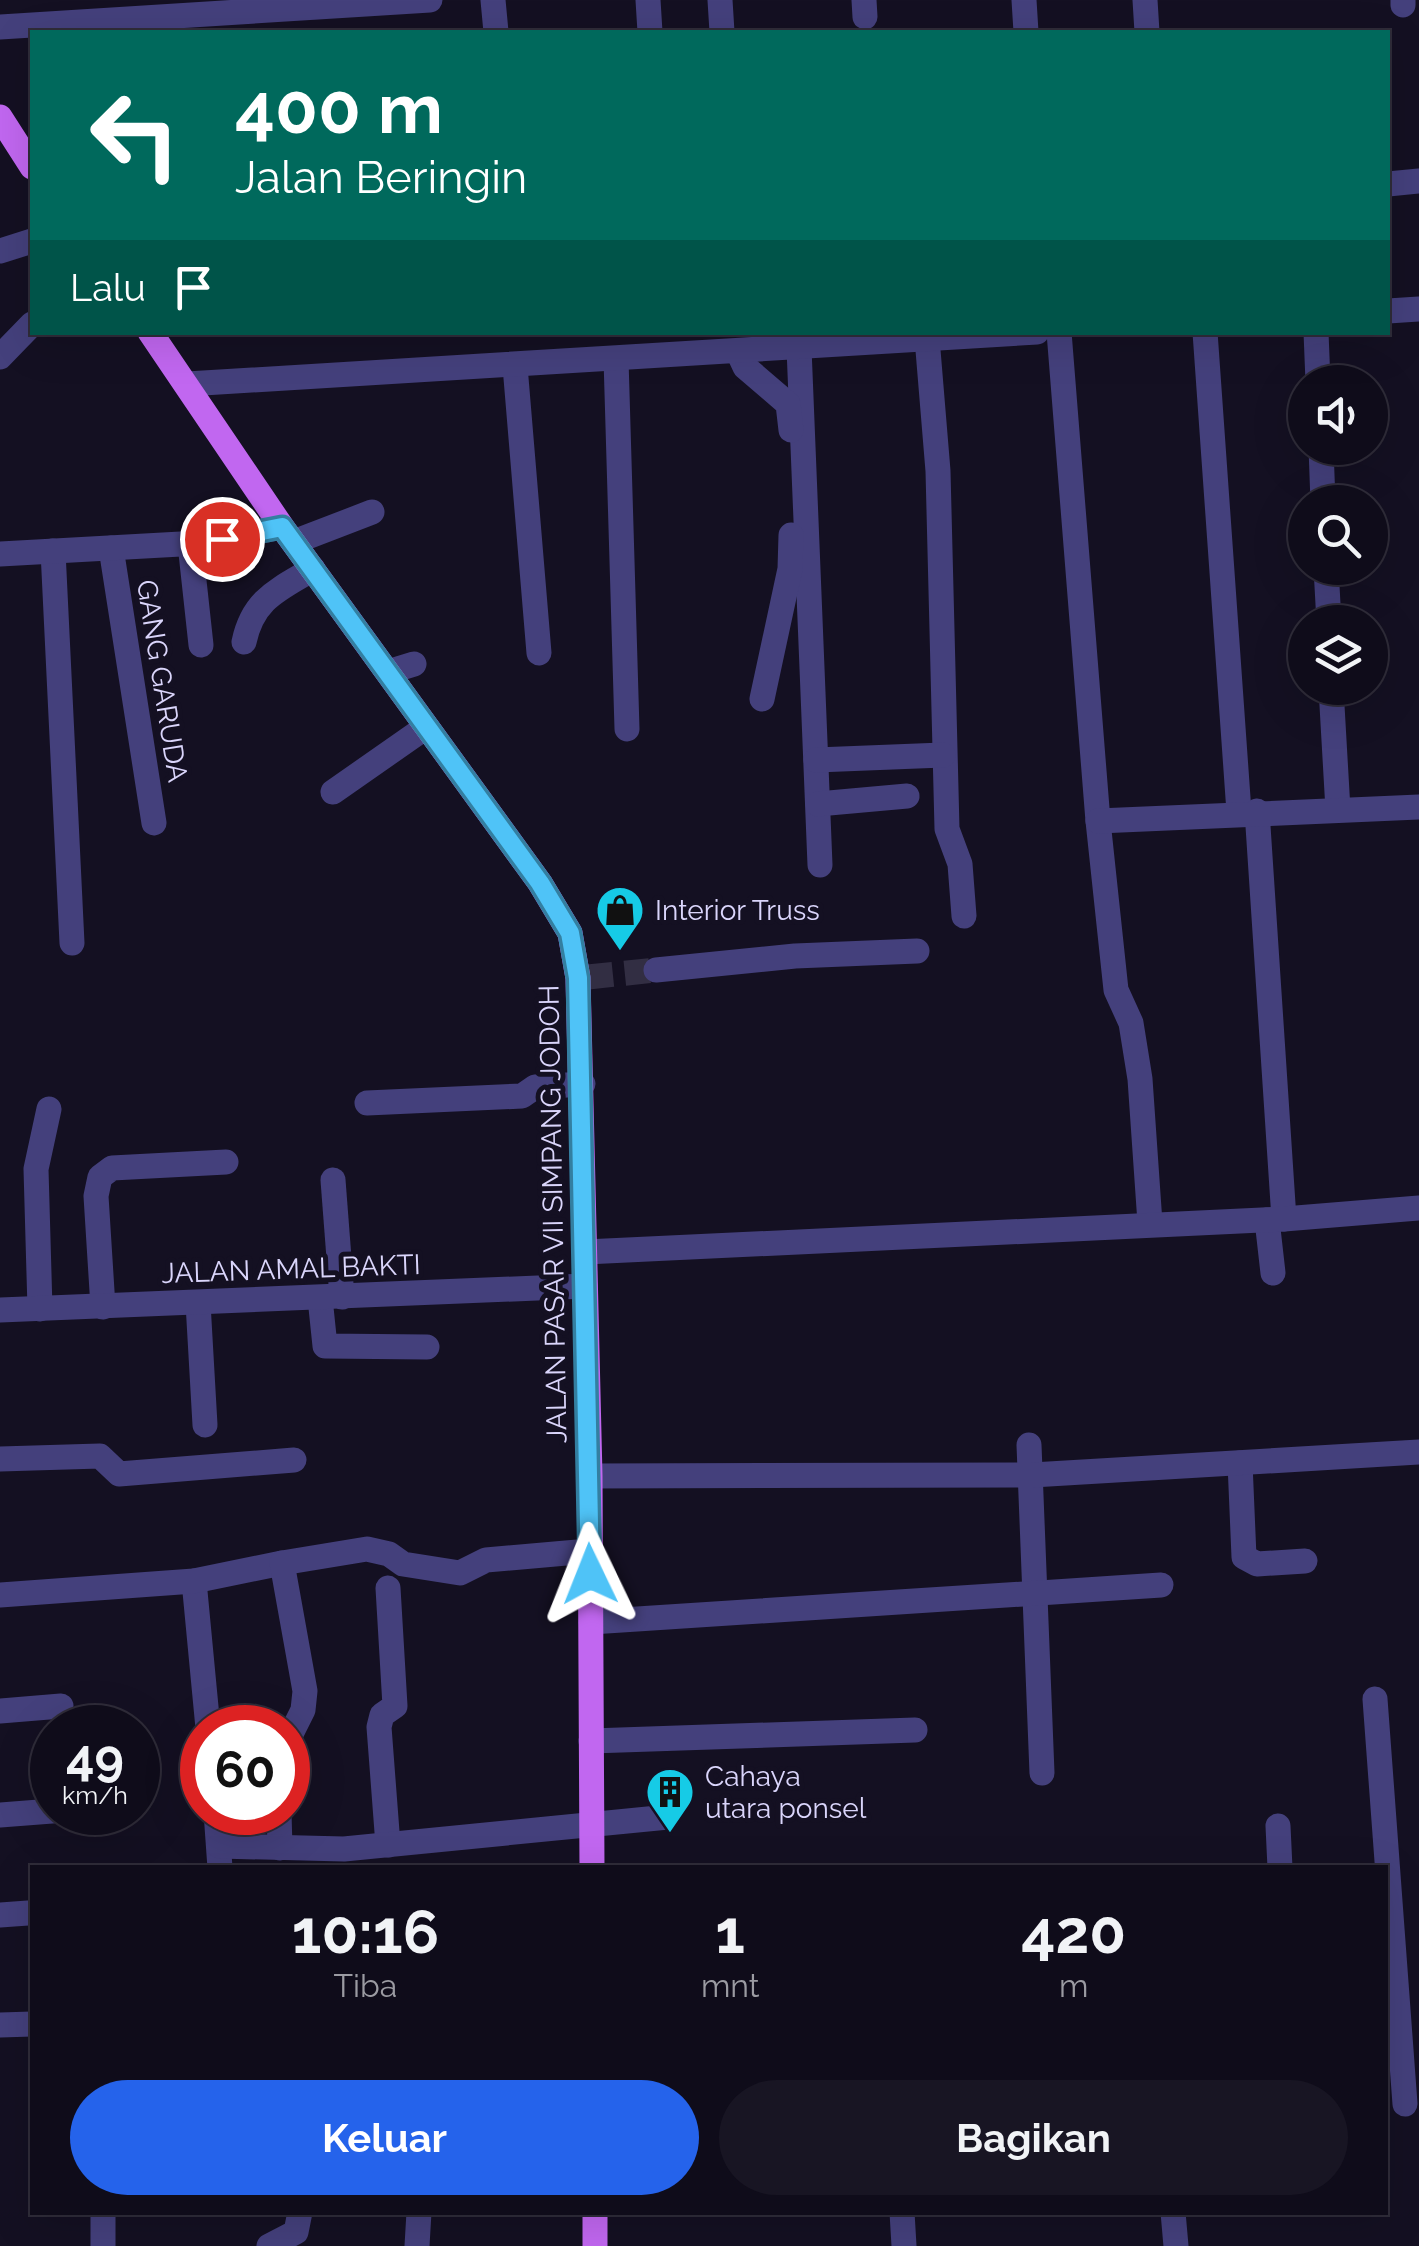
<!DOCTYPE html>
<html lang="id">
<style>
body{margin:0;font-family:Raleway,sans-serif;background:#181523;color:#f1f3f6;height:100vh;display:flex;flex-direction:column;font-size:38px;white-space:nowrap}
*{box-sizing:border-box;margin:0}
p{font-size:32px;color:#9b9ba2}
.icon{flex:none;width:55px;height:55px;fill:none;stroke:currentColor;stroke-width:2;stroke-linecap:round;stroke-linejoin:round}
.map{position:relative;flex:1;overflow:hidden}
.details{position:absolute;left:30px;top:1865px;width:1358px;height:350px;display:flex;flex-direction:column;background:#0f0c1a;border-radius:0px;box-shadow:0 10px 40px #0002,0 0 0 2px #2f2c39}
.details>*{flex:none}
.banner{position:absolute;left:30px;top:30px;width:1360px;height:305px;border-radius:0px;box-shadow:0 10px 40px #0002,0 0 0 2px #2f2c39;background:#00695c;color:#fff;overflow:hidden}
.buttons{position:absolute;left:1288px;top:365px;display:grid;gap:20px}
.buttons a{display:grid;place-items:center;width:100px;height:100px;border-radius:50%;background:#0f0c1a;box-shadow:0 10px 40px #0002,0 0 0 2px #2f2c39;font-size:50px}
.speed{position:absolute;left:30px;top:1705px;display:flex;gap:20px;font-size:50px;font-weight:700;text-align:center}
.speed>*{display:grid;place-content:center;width:130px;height:130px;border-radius:50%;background:#0f0c1a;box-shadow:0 10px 40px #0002,0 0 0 2px #2f2c39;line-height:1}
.speed small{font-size:25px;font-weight:400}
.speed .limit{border:15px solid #d22;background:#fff;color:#111}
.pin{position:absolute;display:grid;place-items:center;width:85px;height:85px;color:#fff;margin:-42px;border:5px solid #fff;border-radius:50%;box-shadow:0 2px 10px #0007}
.me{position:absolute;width:110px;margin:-55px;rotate:358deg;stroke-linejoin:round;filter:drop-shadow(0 0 8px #0008)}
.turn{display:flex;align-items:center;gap:35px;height:210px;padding:0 40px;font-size:45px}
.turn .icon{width:130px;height:130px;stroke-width:2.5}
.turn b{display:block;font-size:70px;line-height:85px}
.then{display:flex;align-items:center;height:95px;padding:0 40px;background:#0003;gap:20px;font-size:38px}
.eta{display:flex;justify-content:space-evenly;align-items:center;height:170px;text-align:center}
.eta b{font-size:60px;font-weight:700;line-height:70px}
.primary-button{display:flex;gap:20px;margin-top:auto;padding:20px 40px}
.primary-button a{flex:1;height:115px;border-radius:60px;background:#2563eb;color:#fff;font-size:40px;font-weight:700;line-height:115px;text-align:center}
.primary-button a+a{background:#181523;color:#f1f3f6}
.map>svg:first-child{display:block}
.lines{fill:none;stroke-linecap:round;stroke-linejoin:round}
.minor-tunnel{stroke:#322e43;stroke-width:25;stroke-dasharray:25 12;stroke-linecap:butt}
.minor{stroke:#44407c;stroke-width:25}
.major{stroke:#c167f0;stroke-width:25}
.route-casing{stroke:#337fa1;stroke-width:25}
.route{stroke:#4fc3f7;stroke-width:18}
.labels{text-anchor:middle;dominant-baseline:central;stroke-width:10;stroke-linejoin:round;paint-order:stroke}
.street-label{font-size:28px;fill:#dad5fb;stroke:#141022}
.poi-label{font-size:28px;fill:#dad5fb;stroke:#141022;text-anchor:start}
</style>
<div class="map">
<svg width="1419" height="2246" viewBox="0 0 1419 2246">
<rect width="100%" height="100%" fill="#141022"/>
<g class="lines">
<path class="minor-tunnel" d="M588,977L656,970"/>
<g class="minor">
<path d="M493,0L496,32"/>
<path d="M648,0L650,32"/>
<path d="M720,0L722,32"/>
<path d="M864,0L865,17"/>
<path d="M1024,0L1026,32"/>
<path d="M1145,0L1147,32"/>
<path d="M1403,0V5"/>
<path d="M0,27L430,0"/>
<path d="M1388,184L1419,181"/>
<path d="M0,251L32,241"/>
<path d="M1388,311L1419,309"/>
<path d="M1059,332L1098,821L1116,990L1131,1023L1140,1079L1150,1223"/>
<path d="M1205,332L1239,812"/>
<path d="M1316,332L1318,382"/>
<path d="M927,338L938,471L947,829L960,864L964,916"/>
<path d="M799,348L820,865"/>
<path d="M738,352L745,367L788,404L791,430"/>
<path d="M0,357L32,324"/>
<path d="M616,359L627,729"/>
<path d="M515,366L539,653"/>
<path d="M187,384L1037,332"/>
<path d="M1321,448L1323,502"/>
<path d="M294,542L372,512"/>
<path d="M190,544L201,645"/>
<path d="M111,548L154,823"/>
<path d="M53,551L72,943"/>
<path d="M0,554L199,543L282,527"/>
<path d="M1326,568L1329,622"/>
<path d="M244,642C253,599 278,590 313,569"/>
<path d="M388,672L414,664"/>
<path d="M1331,688L1338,810"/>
<path d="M762,699L790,569L791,535"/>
<path d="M816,760L943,755"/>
<path d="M333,792L426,727"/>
<path d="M818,804L907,796"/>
<path d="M1257,811L1284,1219"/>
<path d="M1098,821L1419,807"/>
<path d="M656,970L795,956L917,951"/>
<path d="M367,1103L522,1096L535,1087L583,1084"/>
<path d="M333,1180L342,1297"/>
<path d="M1267,1220L1273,1273"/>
<path d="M585,1252L1284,1219L1419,1208"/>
<path d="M320,1298L325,1346L427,1347"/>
<path d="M198,1303L205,1425"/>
<path d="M103,1307L96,1196L100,1177L112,1168L226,1162"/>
<path d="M40,1309L36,1169L49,1109"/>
<path d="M0,1310L585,1286"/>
<path d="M1029,1445L1042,1773"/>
<path d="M0,1459L100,1456L119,1474L294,1460"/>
<path d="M1240,1463L1244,1557L1257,1564L1305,1561"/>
<path d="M590,1476L1032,1475L1419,1452"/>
<path d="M194,1581L208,1728"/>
<path d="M388,1588L395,1706L382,1715L379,1727L388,1845"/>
<path d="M0,1595L194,1581L282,1563"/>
<path d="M591,1622L1161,1585"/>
<path d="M1375,1699L1405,2104"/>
<path d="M0,1711L61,1706"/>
<path d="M288,1740L303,1710L305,1691L282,1563L367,1549L389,1554L403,1564L460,1573L486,1560L589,1551"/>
<path d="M591,1741L915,1730"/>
<path d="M216,1812L220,1868"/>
<path d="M279,1812L280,1848"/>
<path d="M0,1815L52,1811"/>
<path d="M1278,1826L1280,1868"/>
<path d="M219,1846L344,1849L668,1817"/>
<path d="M0,1915L28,1913"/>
<path d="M0,2025L32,2024"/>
<path d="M902,2212L904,2246"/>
<path d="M1173,2212L1176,2246"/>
<path d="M103,2246V2212"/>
<path d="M269,2246L296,2232L300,2212"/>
<path d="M417,2246L419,2212"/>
</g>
<g class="major">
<path d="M0,117L32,167"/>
<path d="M150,332L282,527L540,883L570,933L578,978L590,1476L592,1868"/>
<path d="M595,2212V2246"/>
</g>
</g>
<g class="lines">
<g class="route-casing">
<path id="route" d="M222,539L282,527L540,883L570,933L578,978L590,1574"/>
</g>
<use href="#route" class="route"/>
</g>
<defs>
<g id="shop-pin" transform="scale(2.5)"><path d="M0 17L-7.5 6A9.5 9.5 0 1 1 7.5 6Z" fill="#16cbe6" stroke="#141022"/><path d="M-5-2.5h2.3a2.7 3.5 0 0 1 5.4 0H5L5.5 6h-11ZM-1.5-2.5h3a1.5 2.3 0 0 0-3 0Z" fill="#111"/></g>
<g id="building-pin" transform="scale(2.5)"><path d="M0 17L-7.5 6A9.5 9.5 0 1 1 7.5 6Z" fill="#16cbe6" stroke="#141022"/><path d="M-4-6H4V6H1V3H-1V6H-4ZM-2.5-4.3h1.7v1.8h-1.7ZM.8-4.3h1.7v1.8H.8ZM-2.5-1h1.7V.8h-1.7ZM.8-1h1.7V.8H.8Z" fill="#111"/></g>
</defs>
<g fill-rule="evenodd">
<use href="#shop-pin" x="620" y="910"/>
<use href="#building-pin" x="670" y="1792"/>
</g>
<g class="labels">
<g class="street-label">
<text transform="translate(162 681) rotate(81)">GANG GARUDA</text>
<text transform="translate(553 1214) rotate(-91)">JALAN PASAR VII SIMPANG JODOH</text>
<text transform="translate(291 1269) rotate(-2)">JALAN AMAL BAKTI</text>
</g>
<g class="poi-label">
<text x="655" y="910">Interior Truss</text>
<text x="705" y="1776">Cahaya<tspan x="705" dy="32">utara ponsel</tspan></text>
</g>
</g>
</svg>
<div class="buttons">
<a><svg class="icon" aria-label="sound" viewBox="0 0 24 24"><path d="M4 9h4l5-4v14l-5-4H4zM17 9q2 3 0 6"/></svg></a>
<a><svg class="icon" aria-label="search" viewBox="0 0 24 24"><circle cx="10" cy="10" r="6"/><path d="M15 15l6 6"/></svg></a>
<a><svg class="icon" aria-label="layers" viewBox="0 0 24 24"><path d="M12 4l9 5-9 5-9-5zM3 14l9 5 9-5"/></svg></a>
</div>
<div class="speed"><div>49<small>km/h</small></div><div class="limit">60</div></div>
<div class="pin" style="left:222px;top:539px;background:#d93025"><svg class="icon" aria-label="arrive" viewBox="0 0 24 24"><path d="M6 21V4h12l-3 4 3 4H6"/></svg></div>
<svg class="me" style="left:590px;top:1574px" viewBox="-20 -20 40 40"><path d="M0-17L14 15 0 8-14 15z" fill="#4fc3f7" stroke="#fff" stroke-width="4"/></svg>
<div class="banner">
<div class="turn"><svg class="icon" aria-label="left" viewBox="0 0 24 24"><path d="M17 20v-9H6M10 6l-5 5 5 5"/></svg><div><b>400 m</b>Jalan Beringin</div></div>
<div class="then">Lalu<svg class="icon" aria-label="arrive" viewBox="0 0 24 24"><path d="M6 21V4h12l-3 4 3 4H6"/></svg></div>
</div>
<section class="details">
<div class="eta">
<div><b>10:16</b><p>Tiba</p></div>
<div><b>1</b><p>mnt</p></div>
<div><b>420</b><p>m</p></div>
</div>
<div class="primary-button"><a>Keluar</a><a>Bagikan</a></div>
</section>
</div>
